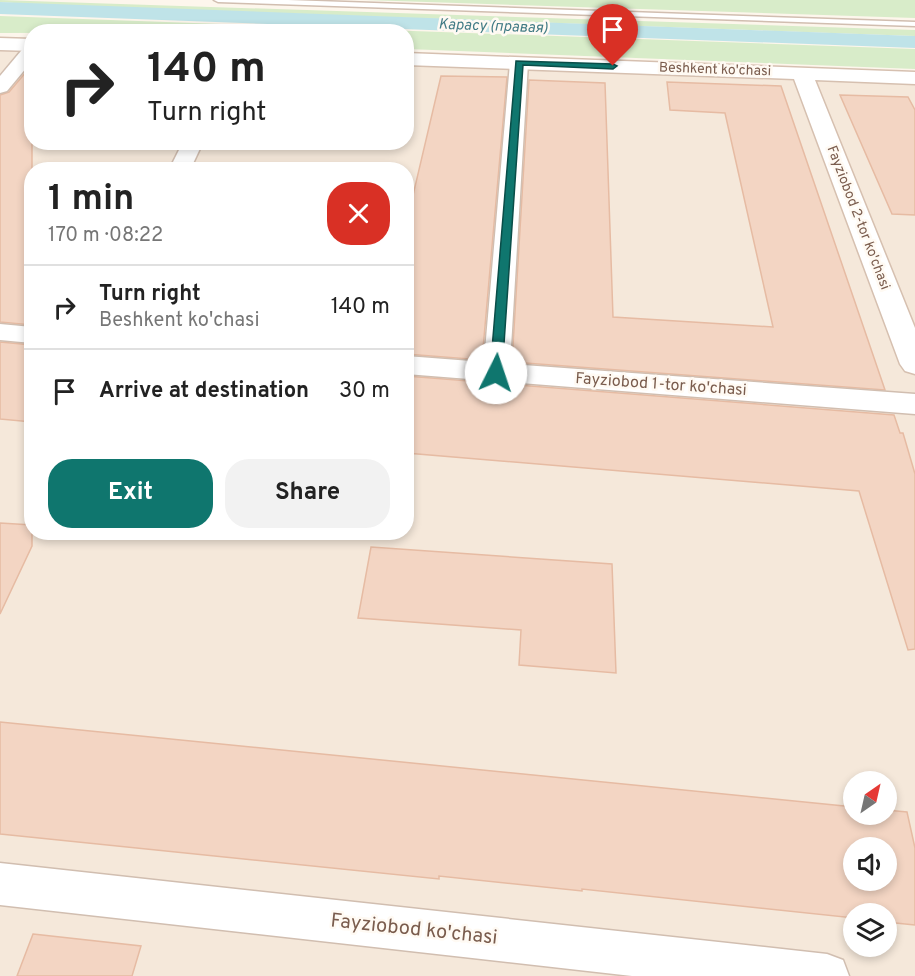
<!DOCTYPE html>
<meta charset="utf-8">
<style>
body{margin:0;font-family:Overpass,sans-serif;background:#f2f2f2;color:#222;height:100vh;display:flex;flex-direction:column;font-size:22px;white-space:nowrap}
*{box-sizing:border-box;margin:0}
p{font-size:20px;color:#767676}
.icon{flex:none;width:33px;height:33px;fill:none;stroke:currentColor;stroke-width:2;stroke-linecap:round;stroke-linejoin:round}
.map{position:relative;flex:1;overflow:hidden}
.details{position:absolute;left:24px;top:162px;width:390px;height:378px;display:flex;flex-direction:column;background:#fff;border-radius:24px;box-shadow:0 3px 9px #0003}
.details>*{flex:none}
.hud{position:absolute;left:24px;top:24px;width:390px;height:126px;border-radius:24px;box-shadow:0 3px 9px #0003;background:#fff;color:#222;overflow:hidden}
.needle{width:39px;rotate:34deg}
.tools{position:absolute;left:843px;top:771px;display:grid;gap:12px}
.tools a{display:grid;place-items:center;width:54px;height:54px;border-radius:50%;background:#fff;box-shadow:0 3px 9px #0003;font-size:30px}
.pin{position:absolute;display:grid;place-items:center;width:51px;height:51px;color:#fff;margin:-62px -26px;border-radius:50% 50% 50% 0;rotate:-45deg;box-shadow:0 0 6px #0007}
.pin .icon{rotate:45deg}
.me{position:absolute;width:66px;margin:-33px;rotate:4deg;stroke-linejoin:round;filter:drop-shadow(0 0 4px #0008)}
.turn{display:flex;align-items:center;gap:21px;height:126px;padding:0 24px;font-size:27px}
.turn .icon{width:78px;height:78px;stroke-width:2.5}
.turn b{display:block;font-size:42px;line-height:51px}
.round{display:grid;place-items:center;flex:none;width:63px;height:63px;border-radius:24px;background:#f2f2f2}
.head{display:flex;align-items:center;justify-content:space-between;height:102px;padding:0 24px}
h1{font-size:36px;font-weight:700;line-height:45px}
.button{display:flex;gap:12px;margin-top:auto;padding:12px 24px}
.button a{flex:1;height:69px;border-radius:24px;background:#0f766e;color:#fff;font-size:24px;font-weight:700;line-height:69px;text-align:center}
.button a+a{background:#f2f2f2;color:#222}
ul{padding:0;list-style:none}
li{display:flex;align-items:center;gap:18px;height:84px;padding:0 24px;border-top:2px solid #e0e0e0}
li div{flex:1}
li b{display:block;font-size:22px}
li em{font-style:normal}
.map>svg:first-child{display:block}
.residential{fill:#f5e8da;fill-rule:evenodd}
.green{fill:#d8ecc9}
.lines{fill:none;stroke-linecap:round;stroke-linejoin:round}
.canal{fill:#bfe3e8;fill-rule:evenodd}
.building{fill:#f3d5c3;stroke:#e6bba3;stroke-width:1.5;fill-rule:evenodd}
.lane-casing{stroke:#d1beb0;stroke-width:3}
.street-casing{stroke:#d1beb0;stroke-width:3}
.secondary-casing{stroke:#d6c0b0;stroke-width:3}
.lane{fill:#fff;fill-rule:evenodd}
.street{fill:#fff;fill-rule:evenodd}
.secondary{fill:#fff;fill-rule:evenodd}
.route{fill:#0f766e;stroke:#0a4d48;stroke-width:1.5}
.labels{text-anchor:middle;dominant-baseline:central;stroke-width:5;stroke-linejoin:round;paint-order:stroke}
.far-street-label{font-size:14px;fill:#7a5c4d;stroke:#fffaf3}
.far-water-label{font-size:15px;font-style:italic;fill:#437c86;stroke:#fffaf3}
.street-label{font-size:16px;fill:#7a5c4d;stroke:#fffaf3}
.near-street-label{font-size:20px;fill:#7a5c4d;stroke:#fffaf3}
</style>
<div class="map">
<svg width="915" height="976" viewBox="0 0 915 976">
<rect width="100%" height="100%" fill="#fdf6ec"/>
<path class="residential" d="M0,44L31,45L32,142H406L407,59L915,78V976H0ZM32,170H406V532H32ZM854,782H886V814H854ZM854,848H886V880H854ZM854,914H886V946H854Z"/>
<g class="green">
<path d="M0,0L915,30V36L28,4L0,2Z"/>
<path d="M366,0H915V18Z"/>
<path d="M0,16L915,49V69L407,49L406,32L0,33Z"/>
</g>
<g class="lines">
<path class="canal" d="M0,2L915,36V48L0,14Z"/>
</g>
<g class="building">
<path d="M32,65V325L0,322V95L9,92Z"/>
<path d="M441,76L507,77L482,360L406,354V225Z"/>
<path d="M529,80L605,83L613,317L773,327L725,113L670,110L667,82L781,86L885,390L512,362Z"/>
<path d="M840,95L908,97L915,110V215L892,214Z"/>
<path d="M0,342L32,345V422L0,419Z"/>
<path d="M406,376L894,415L900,433H903L915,474V649L908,650L859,491L406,453Z"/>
<path d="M0,523L32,525V546L0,614Z"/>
<path d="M371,547L612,564L616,673L519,665L521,630L358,618Z"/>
<path d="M0,722L854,807V814H886V810L907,812L915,848V925L886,922V914H854V918L582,889V891L439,876V879L0,834ZM854,848H886V880H854Z"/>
<path d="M33,934L141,946L132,976H17Z"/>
</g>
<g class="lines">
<g class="lane-casing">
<path id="lane" d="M214,0H288L915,22V26L218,2Z"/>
</g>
<g class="street-casing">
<g id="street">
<path d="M32,44V61L7,91L0,93V76L26,45Z"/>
<path d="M519,58L525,59L528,63L510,364L915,394V414L406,374V356L484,362L510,63L513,59Z"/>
<path d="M183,142H203L190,170H169Z"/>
<path d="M0,324L32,327V343L0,340Z"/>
<path d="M0,863L827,954L843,960L849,976H632L0,905Z"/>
</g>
</g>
<g class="secondary-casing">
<g id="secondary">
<path d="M0,38L32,39V51L0,50Z"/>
<path d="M406,53L915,72V84L815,80L915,328V374L905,371L900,364L794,79L406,65Z"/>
</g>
</g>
<use href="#lane" class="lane"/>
<use href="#street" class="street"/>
<use href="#secondary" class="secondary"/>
</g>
<path class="route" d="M516,61L613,64L617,66L613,69L523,65L502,373L496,377L490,373Z"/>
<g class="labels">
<g class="far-street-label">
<text transform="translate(715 70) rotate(2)">Beshkent ko'chasi</text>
<text transform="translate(858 218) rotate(69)">Fayziobod 2-tor ko'chasi</text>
</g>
<g class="far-water-label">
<text transform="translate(493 27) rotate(2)">Карасу (правая)</text>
</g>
<g class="street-label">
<text transform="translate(661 385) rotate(4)">Fayziobod 1-tor ko'chasi</text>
</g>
<g class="near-street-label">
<text transform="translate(414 930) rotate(6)">Fayziobod ko'chasi</text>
</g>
</g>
</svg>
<div class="tools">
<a><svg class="needle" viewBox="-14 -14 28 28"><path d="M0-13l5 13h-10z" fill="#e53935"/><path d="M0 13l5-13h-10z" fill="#767676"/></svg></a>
<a><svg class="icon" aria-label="sound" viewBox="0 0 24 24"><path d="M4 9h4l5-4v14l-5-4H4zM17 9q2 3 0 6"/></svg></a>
<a><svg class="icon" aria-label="layers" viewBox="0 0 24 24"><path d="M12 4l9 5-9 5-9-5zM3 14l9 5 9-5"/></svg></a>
</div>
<div class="pin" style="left:613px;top:66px;background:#d93025"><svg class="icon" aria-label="arrive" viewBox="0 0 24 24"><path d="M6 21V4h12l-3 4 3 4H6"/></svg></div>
<svg class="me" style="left:496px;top:373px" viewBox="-20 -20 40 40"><circle r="19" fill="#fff"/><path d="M0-13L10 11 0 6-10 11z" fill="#0f766e"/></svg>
<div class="hud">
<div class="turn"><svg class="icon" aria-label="right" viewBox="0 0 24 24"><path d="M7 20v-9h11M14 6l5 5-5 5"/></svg><div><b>140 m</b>Turn right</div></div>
</div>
<section class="details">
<div class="head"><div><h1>1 min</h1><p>170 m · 08:22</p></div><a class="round" style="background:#d93025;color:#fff"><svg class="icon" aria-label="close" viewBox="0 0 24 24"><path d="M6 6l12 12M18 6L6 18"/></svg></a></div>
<ul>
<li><svg class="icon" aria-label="right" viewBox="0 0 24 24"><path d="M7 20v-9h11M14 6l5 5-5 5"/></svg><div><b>Turn right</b><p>Beshkent ko'chasi</p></div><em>140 m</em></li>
<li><svg class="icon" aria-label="arrive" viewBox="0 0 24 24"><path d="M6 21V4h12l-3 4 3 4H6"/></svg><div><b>Arrive at destination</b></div><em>30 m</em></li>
</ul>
<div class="button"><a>Exit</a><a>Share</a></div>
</section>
</div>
